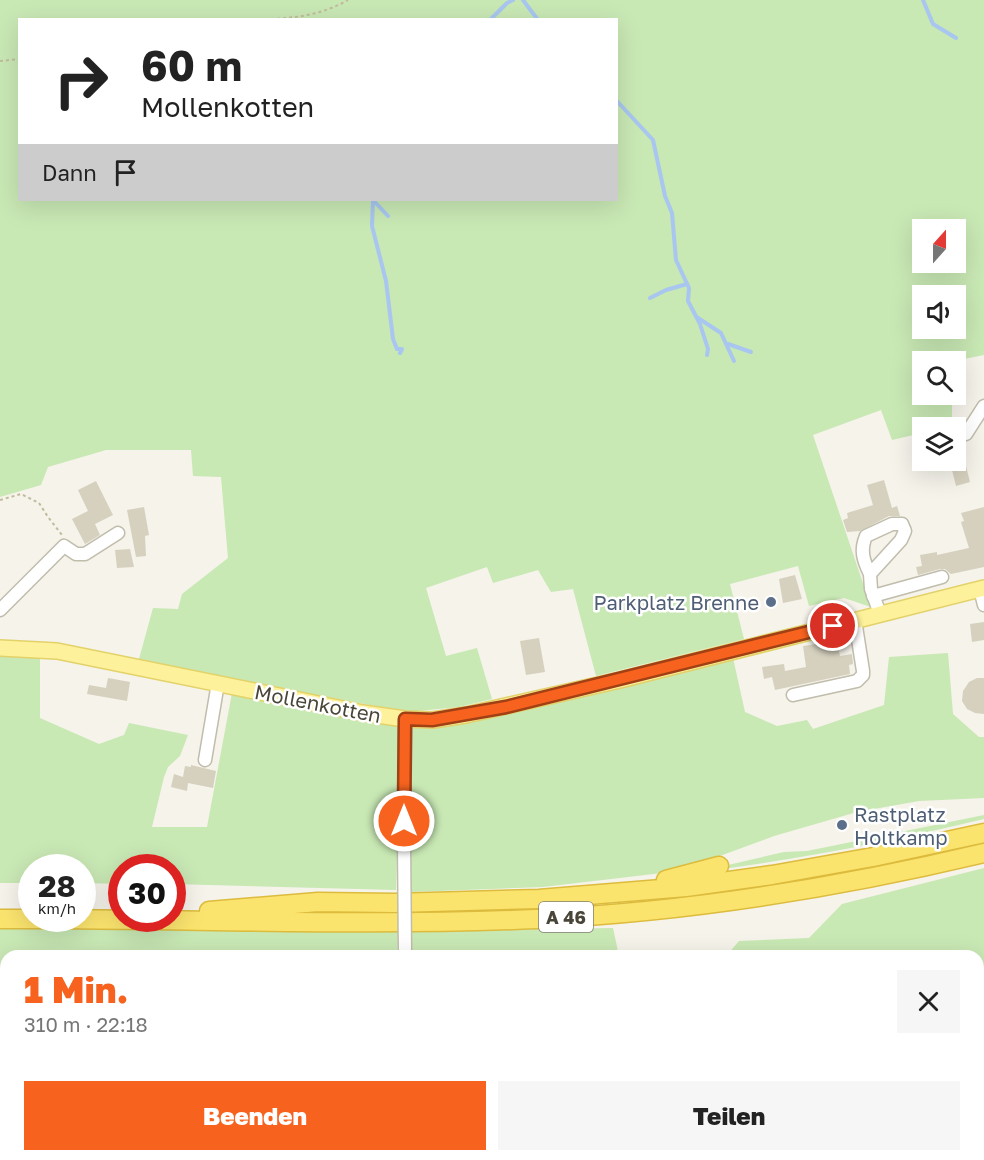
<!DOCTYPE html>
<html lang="de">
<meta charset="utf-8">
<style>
body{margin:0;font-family:"Golos Text",sans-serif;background:#f6f6f6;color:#222;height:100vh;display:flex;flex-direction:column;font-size:22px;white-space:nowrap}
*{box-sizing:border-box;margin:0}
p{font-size:20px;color:#767676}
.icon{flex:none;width:33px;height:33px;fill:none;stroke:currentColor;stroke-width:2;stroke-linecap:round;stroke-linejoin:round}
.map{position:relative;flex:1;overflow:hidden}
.panel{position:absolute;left:0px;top:950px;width:984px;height:212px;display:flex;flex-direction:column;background:#fff;border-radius:18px 18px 0 0;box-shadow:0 6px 24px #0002}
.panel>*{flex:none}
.hud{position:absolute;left:18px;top:18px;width:600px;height:183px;border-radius:0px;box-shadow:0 6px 24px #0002;background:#fff;color:#222;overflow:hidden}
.needle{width:39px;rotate:21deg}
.tools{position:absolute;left:912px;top:219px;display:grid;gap:12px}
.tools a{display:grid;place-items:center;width:54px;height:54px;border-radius:0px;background:#fff;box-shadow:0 6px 24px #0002;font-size:30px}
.speed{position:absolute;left:18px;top:854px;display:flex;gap:12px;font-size:30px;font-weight:700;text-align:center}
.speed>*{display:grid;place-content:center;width:78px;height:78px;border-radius:50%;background:#fff;box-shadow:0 6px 24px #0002;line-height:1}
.speed small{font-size:15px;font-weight:400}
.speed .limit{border:9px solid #d22;background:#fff;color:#111}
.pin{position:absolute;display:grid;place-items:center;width:51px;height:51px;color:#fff;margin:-26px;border:3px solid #fff;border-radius:50%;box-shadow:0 2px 6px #0007}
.me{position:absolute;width:66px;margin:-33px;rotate:0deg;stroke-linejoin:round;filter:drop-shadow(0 0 4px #0008)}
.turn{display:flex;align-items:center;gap:21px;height:126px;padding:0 24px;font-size:27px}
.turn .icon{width:78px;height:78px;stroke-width:2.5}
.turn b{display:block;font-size:42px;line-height:51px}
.then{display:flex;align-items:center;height:57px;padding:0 24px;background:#0003;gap:12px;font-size:22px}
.round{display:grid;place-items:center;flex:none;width:63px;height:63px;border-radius:0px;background:#f6f6f6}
.head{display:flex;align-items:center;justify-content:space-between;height:102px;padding:0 24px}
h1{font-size:36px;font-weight:800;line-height:45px;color:#f7631f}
.primary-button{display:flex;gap:12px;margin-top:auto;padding:12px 24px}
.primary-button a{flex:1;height:69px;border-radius:0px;background:#f7631f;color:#fff;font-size:24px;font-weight:800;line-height:69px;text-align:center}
.primary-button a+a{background:#f6f6f6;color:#222}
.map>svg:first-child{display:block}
.green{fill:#c8e8b4;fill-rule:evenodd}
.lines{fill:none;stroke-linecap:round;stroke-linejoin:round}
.stream{stroke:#a8c6f0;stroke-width:4}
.building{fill:#d6d1bf}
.minor-casing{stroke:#c0bdac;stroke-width:15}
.major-casing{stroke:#e3d26a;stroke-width:18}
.highway-casing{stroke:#dcbb3d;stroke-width:21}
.path{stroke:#c2bb9e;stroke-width:2;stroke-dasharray:3 3;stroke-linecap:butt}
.minor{stroke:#fff;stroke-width:12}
.major{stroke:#fdf19b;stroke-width:15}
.highway{stroke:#fbe46e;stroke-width:18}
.minor-bridge-casing{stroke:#c0bdac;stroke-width:15;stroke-linecap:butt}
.minor-bridge{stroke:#fff;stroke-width:12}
.route-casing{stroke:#a14014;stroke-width:15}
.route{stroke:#f7631f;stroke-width:10}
.service-dot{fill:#5c6f8a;stroke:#fff;stroke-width:2}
.labels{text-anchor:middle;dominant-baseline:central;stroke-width:5;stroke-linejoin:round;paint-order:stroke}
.shield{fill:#fff;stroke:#807d74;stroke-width:1.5}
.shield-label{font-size:18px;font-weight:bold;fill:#494538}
.service-label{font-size:20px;fill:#4e5e75;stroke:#fff;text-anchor:end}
.street-label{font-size:20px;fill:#494538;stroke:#fff}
</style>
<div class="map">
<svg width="984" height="1160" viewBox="0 0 984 1160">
<rect width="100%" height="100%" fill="#f5f3ea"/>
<g class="green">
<path d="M0,0H984V355L954,361L922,362V394L952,395V427L922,428V433L892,440L881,410L813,435L871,607L844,598L809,606L798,566L730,584L744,639L596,676L573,589L551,592L538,570L493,583L487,567L426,588L446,656L477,648L492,699L459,707L407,712L237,680L139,659L153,608L178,609L182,594L228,558L221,477L193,476L191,450H106L48,467L41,485L0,497ZM20,20H616V200H20ZM922,230H956V262H922ZM922,296H956V328H922Z"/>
<path d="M948,653L953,714L979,737H984V798L919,801L857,812L774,836L679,871L543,887L411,892L410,827L411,727L557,702L733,658L745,712L777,726L807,720L813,729L884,705L889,657Z"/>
<path d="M0,655L40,656V718L99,744L124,735L129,723L188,735L180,756L168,767L164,777L152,827H207L232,693L401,725L396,890L173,884L172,867H122L121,884L83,883L82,867H32L31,883H0Z"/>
<path d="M984,815V819C897,840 811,857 723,869L728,865L784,852L807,851Z"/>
<path d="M984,868V1160H242L247,1155H978V956L727,955L739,941L809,938L842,904Z"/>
<path d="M0,924L398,932L397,955L6,956V1076L0,1077Z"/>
<path d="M613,928L619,956H410V931Z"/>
</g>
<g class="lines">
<g class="stream">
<path d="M523,0L538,20"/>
<path d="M923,0L933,24L956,38"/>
<path d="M490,20L507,3L513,0"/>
<path d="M616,100L653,140L665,196L672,213L676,260L689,288L688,301L700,324L708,349L707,355"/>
<path d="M373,200L372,226L386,281L393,339L397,349H402L400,353"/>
<path d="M373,200L388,216"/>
<path d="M650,298L666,290L687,284"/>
<path d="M698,318L721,333L734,361"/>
<path d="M728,344L751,352"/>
<path d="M0,1025H6"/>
<path d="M978,1103L984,1104"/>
</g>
</g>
<g class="building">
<path d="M966,466L970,482L956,486L952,470Z"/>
<path d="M884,480L892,508L897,506L900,516H889L860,531L847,532L843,520L848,518L847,513L873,505L867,485Z"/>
<path d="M96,481L113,515L95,524L100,535L85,544L72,519L88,511L78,490Z"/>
<path d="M144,507L149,535L145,536L146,556L136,557L127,510Z"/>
<path d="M984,507V567L951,574L945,569H940L918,575L916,567L922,566L920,555L937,552V555L969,548L961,522L964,521L961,513Z"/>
<path d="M130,549L134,567L117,568L115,550Z"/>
<path d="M795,575L802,599L783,603L779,579Z"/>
<path d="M984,622V640L972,642L970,624Z"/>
<path d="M539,638L545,672L526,675L520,641Z"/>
<path d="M837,641L840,656L852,654L853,664L849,665L850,674L775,690L772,677L764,679L762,667L784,664L785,671L806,667L803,646Z"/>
<path d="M108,678L130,682L127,701L87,694L89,685L106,688Z"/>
<path d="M977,678H984V714L975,713L967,709L962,701L963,691L969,682Z"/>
<path d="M191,765L216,771L213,788L188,783L187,791L171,787L174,774L183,777L185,766L191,767Z"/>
</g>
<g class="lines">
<g class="minor-casing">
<g id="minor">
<path d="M966,434L984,406"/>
<path d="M870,574C863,560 860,550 866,536L892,524H902L905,531L901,540L870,574L871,589L880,614"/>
<path d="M980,589L984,605"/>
<path d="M873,596L942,577"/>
<path d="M0,610L64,546L76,554H85L118,533"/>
<path d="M793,695L857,681L863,675V671L855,620"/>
<path d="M205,760L218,683"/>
<path d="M404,841L405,719"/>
<path d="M377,1160L379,1155"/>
</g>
</g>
<g class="major-casing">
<path id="major" d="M0,648L57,651L363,713L405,719L433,720L466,715L620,680L984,588"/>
</g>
<g class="highway-casing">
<g id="highway">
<path d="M666,880L719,866"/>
<path d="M209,911L318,902L395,903L539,899L686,887L772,875L873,857L984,833"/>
<path d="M0,919C179,918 358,927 537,919C687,912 837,888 984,853"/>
</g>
</g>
<g class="path">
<path d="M253,20C289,18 316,18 348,0"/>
<path d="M0,61L20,59"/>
<path d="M0,500L21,494L39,503L48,517L62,535"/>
</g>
<use href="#minor" class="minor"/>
<use href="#major" class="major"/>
<use href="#highway" class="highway"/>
<g class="minor-bridge-casing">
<path id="minor-bridge" d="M404,841L405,956"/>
</g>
<use href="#minor-bridge" class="minor-bridge"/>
</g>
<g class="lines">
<g class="route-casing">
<path id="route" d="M404,821L405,719L432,720L506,707L833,626"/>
</g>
<use href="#route" class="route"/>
</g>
<g class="service-dot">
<circle cx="771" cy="602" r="6"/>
<circle cx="842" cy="825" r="6"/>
</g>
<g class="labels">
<rect class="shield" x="539" y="902" width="54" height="30" rx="4.5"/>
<g class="shield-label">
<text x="566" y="917">A 46</text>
</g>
<g class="service-label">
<text x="759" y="602">Parkplatz Brenne</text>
<text x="854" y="814" text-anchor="start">Rastplatz<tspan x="854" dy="23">Holtkamp</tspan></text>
</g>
<g class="street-label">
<text transform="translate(318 703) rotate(11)">Mollenkotten</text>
</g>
</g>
</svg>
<div class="tools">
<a><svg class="needle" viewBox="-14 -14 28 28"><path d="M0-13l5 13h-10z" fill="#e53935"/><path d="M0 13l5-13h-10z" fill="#767676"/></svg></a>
<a><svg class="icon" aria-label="sound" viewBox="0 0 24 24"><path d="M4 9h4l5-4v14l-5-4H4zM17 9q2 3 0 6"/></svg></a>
<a><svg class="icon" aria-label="search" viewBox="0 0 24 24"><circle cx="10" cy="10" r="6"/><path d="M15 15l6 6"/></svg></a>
<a><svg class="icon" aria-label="layers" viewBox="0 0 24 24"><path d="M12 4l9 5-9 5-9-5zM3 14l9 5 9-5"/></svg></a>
</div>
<div class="speed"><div>28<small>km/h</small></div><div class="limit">30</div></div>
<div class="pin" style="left:833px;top:626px;background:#d93025"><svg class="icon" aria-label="arrive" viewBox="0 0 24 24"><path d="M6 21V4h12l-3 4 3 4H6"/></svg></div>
<svg class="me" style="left:404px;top:821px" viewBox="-20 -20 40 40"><circle r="17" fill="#f7631f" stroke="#fff" stroke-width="3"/><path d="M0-11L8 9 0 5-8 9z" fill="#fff"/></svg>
<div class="hud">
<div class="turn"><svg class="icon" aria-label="right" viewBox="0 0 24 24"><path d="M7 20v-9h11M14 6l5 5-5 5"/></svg><div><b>60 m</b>Mollenkotten</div></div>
<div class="then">Dann<svg class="icon" aria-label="arrive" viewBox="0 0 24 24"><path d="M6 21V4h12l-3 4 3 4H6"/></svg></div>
</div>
<section class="panel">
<div class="head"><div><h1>1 Min.</h1><p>310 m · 22:18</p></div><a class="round"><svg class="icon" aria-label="close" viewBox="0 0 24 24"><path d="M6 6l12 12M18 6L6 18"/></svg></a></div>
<div class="primary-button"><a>Beenden</a><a>Teilen</a></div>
</section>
</div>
